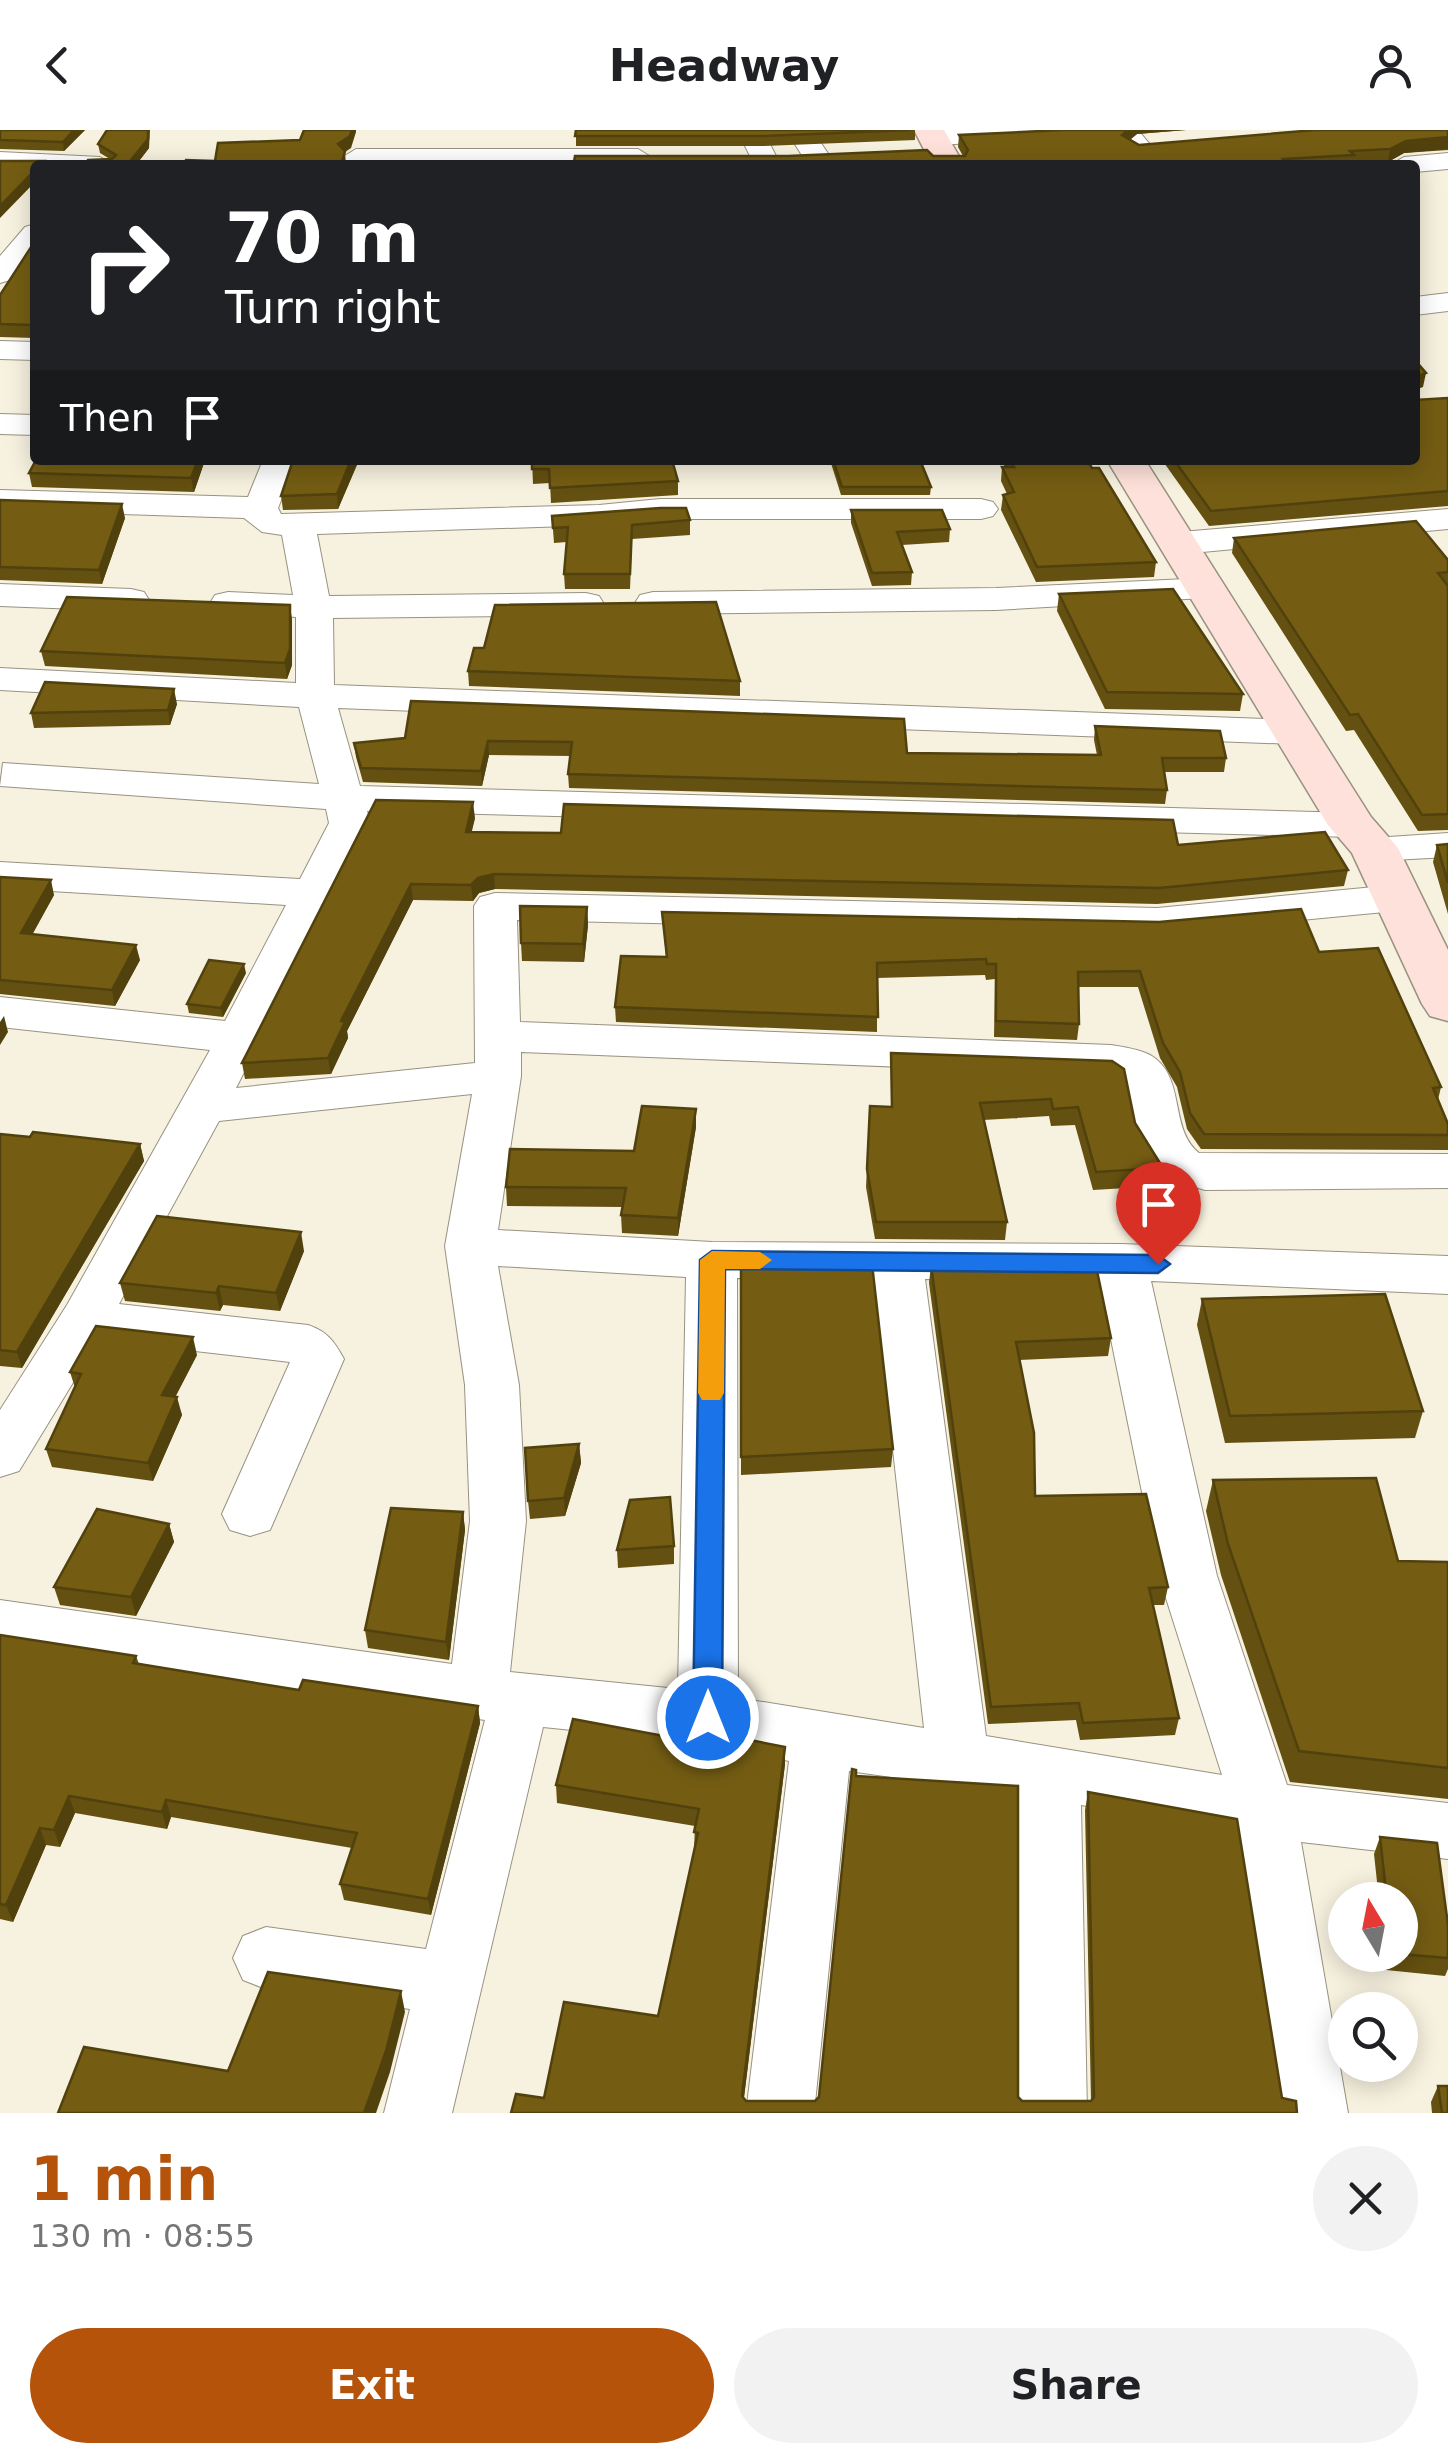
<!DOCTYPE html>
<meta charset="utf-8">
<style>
body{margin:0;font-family:"DejaVu Sans",sans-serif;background:#f2f2f2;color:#202124;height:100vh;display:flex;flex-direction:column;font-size:38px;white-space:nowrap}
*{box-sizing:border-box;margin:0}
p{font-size:32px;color:#757577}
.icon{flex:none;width:55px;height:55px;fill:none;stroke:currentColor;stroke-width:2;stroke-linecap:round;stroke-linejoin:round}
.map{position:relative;height:1983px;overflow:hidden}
.panel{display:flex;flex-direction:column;background:#fff;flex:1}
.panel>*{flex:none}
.guide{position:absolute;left:30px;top:30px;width:1390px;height:305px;border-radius:10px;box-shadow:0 5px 25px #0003;background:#202124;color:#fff;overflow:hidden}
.needle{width:65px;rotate:350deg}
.controls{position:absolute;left:1328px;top:1752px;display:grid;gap:20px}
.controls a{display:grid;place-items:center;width:90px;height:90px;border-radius:50%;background:#fff;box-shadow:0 5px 25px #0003;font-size:50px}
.pin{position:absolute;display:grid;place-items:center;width:85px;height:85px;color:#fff;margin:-102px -42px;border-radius:50% 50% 50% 0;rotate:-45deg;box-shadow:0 0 10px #0007}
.pin .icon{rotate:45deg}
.me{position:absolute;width:110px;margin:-55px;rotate:0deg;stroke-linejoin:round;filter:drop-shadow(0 0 8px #0008)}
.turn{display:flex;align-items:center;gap:35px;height:210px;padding:0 30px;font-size:45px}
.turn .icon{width:130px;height:130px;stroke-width:2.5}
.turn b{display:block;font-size:70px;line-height:85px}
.then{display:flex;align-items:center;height:95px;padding:0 30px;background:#0003;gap:20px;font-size:38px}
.round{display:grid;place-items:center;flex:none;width:105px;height:105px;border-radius:52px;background:#f2f2f2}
.summary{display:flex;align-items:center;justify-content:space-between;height:170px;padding:0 30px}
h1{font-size:60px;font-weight:600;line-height:75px;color:#b45309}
.cta{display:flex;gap:20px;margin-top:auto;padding:20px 30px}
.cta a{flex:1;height:115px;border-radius:60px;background:#b45309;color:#fff;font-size:40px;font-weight:600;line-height:115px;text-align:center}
.cta a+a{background:#f2f2f2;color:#202124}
header{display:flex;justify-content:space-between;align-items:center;height:130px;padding:0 30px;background:#fff;font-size:45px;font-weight:600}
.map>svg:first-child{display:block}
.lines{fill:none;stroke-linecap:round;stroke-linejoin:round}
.street-casing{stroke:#989282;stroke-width:2}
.secondary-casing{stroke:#989282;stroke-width:3}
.street{fill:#fff;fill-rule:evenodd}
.secondary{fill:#fee1da;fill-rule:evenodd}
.wall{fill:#645010}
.shaded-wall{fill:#51410d}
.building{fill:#745d13;stroke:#51410d;stroke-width:2.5}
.route{fill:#1a73e8;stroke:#114b97;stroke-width:2.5}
.slow{fill:#f59e0b}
</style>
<header><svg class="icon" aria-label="back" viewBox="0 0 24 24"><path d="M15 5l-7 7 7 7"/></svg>Headway<svg class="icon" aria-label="person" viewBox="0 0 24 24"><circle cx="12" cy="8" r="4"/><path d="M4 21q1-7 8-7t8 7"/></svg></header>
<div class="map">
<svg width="1448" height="1983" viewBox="0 0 1448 1983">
<rect width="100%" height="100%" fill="#f7f1df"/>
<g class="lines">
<g class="street-casing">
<g id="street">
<path d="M737,0H763L777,28L774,34H754Z"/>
<path d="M786,0H812L836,35H808Z"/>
<path d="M929,0H1092L1079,8L933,15L920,7Z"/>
<path d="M1111,0H1138L1167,35H1139Z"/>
<path d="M356,19H638L651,27L638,35L346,33L343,27Z"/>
<path d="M0,22L100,27L114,35L0,38Z"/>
<path d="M1448,23V39L1415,42V35H1390L1404,27Z"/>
<path d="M35,94V121L10,150L0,153V126L25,97Z"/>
<path d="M1448,163V181L1415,185V167Z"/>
<path d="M0,211L35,212V230L0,229Z"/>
<path d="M0,284L35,285V305L0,304Z"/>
<path d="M263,330H297L278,378L281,384L599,375L660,369H981L993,372L998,379L993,386L981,389H660L599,395L317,404L329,466L586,463L599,466L604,474L599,482L586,485L333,488L334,555L1295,590L1309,594L1315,602L1309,610L1295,614L338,578L360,656L1352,683L1367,686L1373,695L1367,704L1352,707L367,681L371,693L236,958L475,933L474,776L480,767L495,763L1157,778L1395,755L1410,759L1416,768L1410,777L1395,781L1157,804L517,790L520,892L1111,915C1123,917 1139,919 1150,925C1187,946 1168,998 1199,1023L1448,1024V1058L1205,1060L1188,1055L1164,1047L1150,1035L1135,1009L1125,954L1111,945L521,922V946L498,1100L712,1112L1121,1114L1448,1126V1164L1151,1151L1217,1446L1287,1655L1448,1673V1729L1301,1712L1348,1983H1280L1236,1703L1081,1675L1087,1983H1019V1665L849,1641L814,1983H746L789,1631L708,1614L543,1597L452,1983H384L410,1879L266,1859L243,1850L233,1828L243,1806L266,1797L426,1819L485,1590L0,1518V1470L452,1534L470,1391L465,1255L445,1116L472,964L219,991L119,1174L308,1195C328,1202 334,1211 344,1229L270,1400L250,1406L230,1400L222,1384L290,1232L99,1210L19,1341L0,1347V1280L67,1175L210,920L0,897V867L225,891L286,775L0,758V732L300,749L329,693L326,679L0,656L3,633L319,654L299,577L0,560V538L296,553V487L215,481L210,473L215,465L228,462L293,465L282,405L262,402L244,388L0,380V360L248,367ZM498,1136L686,1147L678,1559L510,1542L526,1391L519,1255ZM737,1148L874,1149L924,1598L738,1568ZM925,1149L1099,1150L1159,1446L1222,1645L986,1606Z"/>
<path d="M1448,379V399L1181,424L1169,420L1163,413L1169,406L1181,402Z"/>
<path d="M1208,448L1221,451L1226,459L1221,467L996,480L653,484L640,481L635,473L640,465L653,462L996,458Z"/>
<path d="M0,454L131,459L144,462L149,470L144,478L131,481L0,476Z"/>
<path d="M1448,703V727L1374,731L1359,727L1353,718L1359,709Z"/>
</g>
</g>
<g class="secondary-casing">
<g id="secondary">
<path d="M914,0H944L964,35H932Z"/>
<path d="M1107,330H1145L1371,687L1398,718L1448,820V891L1430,886L1422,874L1352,723L1328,695Z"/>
</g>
</g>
<use href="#street" class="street"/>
<use href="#secondary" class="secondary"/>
</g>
<g class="wall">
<path d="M0,0H85L64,21L0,19Z"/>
<path d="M576,0H915V10L764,16H576Z"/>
<path d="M1062,0H1186L1137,4L1130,10L1139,15L1448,0V20L1404,23L1388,32L1352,34V35H574V32L963,26L958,17L959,5Z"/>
<path d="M98,14L149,18L136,35H85L110,29L100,23Z"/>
<path d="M35,111V208L0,207V165Z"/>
<path d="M1448,268V376L1209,396L1162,330H1415V270Z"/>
<path d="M36,330H211L210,333H204L194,362L32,357L29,343Z"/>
<path d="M293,330H359L338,379L283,380L281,366Z"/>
<path d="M532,330L678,351V365L551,373L550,353L533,354Z"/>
<path d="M830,330H920L931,357L930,365H841Z"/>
<path d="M1001,330H1087L1156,432L1154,447L1036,452L1001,380L1003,365L1007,364L1001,351L1002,337H1005Z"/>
<path d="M0,370L125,388L102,454L0,450Z"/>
<path d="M851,380L950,399L949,412L902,415L912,442L911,455L872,456L851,393Z"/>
<path d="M552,386L690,390V405L632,409L630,459H565L564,444L567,412L554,413Z"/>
<path d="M1234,408L1448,430V700L1418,701L1354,600L1346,601L1232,423Z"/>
<path d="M1059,464L1243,564L1240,581L1105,579L1057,481Z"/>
<path d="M290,475L292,491V535L287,549L45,536L41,521Z"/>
<path d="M468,541L740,551V566L469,556Z"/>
<path d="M411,571L907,623L1097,625L1094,610L1095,596L1226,628L1224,642H1164L1167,660L1165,674L569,658L568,644L571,626L489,625L482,656L363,652L356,627L354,613L405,608Z"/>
<path d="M177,574L170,595L34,598L31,583Z"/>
<path d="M475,688L471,702L1178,715L1348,740L1344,756L1157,774L495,759L479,763L473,771L413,770L347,901L348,908L331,944L245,949L242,933Z"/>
<path d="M1448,714V784L1433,732L1437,715Z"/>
<path d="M0,747L54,765L32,804L140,830L115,876L0,864Z"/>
<path d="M587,777L588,795L584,832L522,831L521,813Z"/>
<path d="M662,782L1319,822L1441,957L1438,970L1448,994V1020L1201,1019L1187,999L1177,957L1160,928L1138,857H1078L1079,894L1077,910L994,907L995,849L986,850L985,845L877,848V902L616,892L615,877L666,827Z"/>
<path d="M246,843L223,887L189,883L187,874Z"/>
<path d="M891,923L1135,993L1163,1038L1160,1056L1093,1060L1075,995L1051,996L1049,986L983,990L1007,1092L1005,1110L875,1109L866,1057L870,976L891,977Z"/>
<path d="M696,997L678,1106L622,1103L621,1085L623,1077L507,1076L506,1057L634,1021Z"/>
<path d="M0,1004L140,1014L144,1031L22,1238L0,1236Z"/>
<path d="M304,1121L280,1181L223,1175L220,1181L125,1171L120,1153Z"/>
<path d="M741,1133L893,1319L891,1337L741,1345Z"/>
<path d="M931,1135L1111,1208L1108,1226L1019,1230L1035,1366L1168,1457L1164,1475H1153L1179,1588L1175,1605L1080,1610L1076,1590L988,1594L929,1153Z"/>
<path d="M1202,1169L1423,1281L1415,1308L1225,1313L1197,1195Z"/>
<path d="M197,1225L175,1267L182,1285L153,1351L52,1337L46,1319L75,1258L70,1242Z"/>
<path d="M579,1314L581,1333L565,1386L530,1389L528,1371Z"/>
<path d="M1213,1350L1398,1431L1448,1432V1669L1290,1652L1221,1445L1206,1381Z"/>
<path d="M463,1382L465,1400L449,1530L368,1518L365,1500Z"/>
<path d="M169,1394L174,1412L136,1486L60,1475L54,1457Z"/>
<path d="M674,1416V1434L618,1438L617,1420Z"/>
<path d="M0,1505L136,1526L139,1534L299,1560L478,1576L480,1593L431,1785L344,1770L340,1754L352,1718L171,1687L167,1699L75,1683L60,1717L46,1715L13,1792L0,1789Z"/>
<path d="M785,1634L744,1968L746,1971H815L819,1967L856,1646L1018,1967L1022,1971H1091L1085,1680L1088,1662L1282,1968L1297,1983L544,1968L658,1886L694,1719L695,1696L557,1673L556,1655Z"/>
<path d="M1380,1707L1448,1795V1839L1445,1846L1386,1840L1385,1825H1400V1770H1379L1374,1724Z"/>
<path d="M1438,1956L1448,1983H1432L1431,1972Z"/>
</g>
<g class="shaded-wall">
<path d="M74,0H85L64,21L63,12Z"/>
<path d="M148,0H150L149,18L136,35H127Z"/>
<path d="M352,0H356V2L351,18L345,22L346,35H341L338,14Z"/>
<path d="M1128,0H1186L1137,4L1120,17L1122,5Z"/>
<path d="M1448,7V19L1404,23L1388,32L1390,19L1406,11Z"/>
<path d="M35,40V52L0,88V76Z"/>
<path d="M1426,243L1423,257L1415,260V247Z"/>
<path d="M198,330H203L204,333L194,362L191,348Z"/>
<path d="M351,330H359L338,379L337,364Z"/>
<path d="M122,374L125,388L102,454L99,440Z"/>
<path d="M290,475L292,491V535L287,549L285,533Z"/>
<path d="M174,559L177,574L170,595L168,580Z"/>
<path d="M488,611L489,625L482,656L481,641Z"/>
<path d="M473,672L475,688L468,718L466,702Z"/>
<path d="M494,744L495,759L479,763L473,771L471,755L478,748Z"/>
<path d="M51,750L54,765L25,818L21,803Z"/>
<path d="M411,754L413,770L347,901L348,908L331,944L328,928L341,891Z"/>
<path d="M587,777L588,795L584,832L583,814Z"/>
<path d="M136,815L140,830L115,876L112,860Z"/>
<path d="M244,834L246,843L223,887L221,878Z"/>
<path d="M4,886L8,902L0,915V892Z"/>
<path d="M696,979V997L678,1106V1088Z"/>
<path d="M140,1014L144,1031L22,1238L17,1222Z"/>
<path d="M301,1102L304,1121L280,1181L276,1163Z"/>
<path d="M219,1156L223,1175L220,1181L216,1163Z"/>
<path d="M193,1207L197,1225L167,1283L162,1265Z"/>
<path d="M177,1267L182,1285L153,1351L148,1333Z"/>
<path d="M579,1314L581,1333L565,1386L564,1368Z"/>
<path d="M463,1382L465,1400L449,1530L446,1512Z"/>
<path d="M169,1394L174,1412L136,1486L131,1467Z"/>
<path d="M478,1576L480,1593L431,1785L428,1769Z"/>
<path d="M785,1617V1634L742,1983V1966Z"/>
<path d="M69,1666L75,1683L60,1717L54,1700Z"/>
<path d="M166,1670L171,1687L167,1699L162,1682Z"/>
<path d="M40,1698L46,1715L13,1792L6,1775Z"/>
<path d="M401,1861L405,1882L390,1942L376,1983H364Z"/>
</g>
<g class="building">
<path d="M0,0H74L63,12L0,10Z"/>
<path d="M107,0H148V9L127,35H85L88,30L112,29L116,25L98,14Z"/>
<path d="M304,0H352L350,6L338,14L345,21L341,35H185L186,30L215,31L218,13L300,10Z"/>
<path d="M576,0H911L764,6H575Z"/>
<path d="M1062,0H1128L1122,5L1139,15L1315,0H1448V7L1406,11L1390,19L1350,21L1354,25L1283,29L1288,35H589L590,32H574L575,26H788L927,20L933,26H965L968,20L959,5Z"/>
<path d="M0,31H44L40,35H35V40L0,76Z"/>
<path d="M35,111V201L32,195L0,194V165Z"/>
<path d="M1415,230L1426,243L1415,247Z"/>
<path d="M1415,262V270L1448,268V361L1211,381L1174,330H1415Z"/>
<path d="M36,330H198L191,348L29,343Z"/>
<path d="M293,330H351L337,364L281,366Z"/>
<path d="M532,330H672L678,351L550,358L549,339H532Z"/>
<path d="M833,330H920L931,357H842Z"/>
<path d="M1010,330H1087L1092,338H1099L1156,432L1037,437L1003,365L1014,362L1002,337H1014Z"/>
<path d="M0,370L122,374L99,440L0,437Z"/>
<path d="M660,378H686L690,390L632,395L630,444H564L568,397L553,398L552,386Z"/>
<path d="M851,380H942L950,399L897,402L912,442L872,443Z"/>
<path d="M1416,391L1448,430V442L1438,443L1448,456V684L1422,685L1358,584L1350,585L1234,408Z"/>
<path d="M1173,459L1243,564L1107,562L1059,464Z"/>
<path d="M67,467L290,475V519L285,533L41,521Z"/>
<path d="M716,472L740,551L468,541L474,518H484L495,475Z"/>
<path d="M45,552L174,559L168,580L31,583Z"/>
<path d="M411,571L904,589L907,623L1101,625L1095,596L1220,601L1226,628H1162L1167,660L568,644L572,612L488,611L481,641L361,638L354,613L405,608Z"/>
<path d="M376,670L473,672L466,702L561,703L564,674L1173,690L1178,715L1325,702L1348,740L1159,758L494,744L478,748L471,755L411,754L341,891L345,892L328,928L242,933Z"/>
<path d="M1448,714V753L1437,715Z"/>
<path d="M0,747L51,750L21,803L136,815L112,860L0,850Z"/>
<path d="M520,776L587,777L583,814L521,813Z"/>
<path d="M1301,779L1319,822L1378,818L1441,957L1433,958L1448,994V1005L1204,1004L1190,983L1180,942L1163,913L1140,841L1078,842L1079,894L996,891V834H987L986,829L877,833L878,887L615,877L621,826L667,827L662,782L1159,792Z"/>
<path d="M209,830L244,834L221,878L187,874Z"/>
<path d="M891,923L1112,931L1124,939L1135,993L1163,1038L1096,1042L1078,977L1053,979L1051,969L980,973L1007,1092H876L867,1039L870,976L892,977Z"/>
<path d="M642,976L696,979L678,1088L621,1085L626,1058L506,1057L510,1019L634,1021Z"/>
<path d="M33,1002L140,1014L17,1222L0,1220V1004L30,1007Z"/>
<path d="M157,1086L301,1102L276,1163L219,1156L216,1163L120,1153Z"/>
<path d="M741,1133L872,1134L893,1319L741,1327Z"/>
<path d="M931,1135L1096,1136L1111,1208L1016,1212L1034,1303L1035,1366L1146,1364L1168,1457L1149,1458L1179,1588L1083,1593L1079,1573L991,1577Z"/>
<path d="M1385,1164L1423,1281L1230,1286L1202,1169Z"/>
<path d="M96,1196L193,1207L162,1265L177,1267L148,1333L46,1319L81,1244L70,1242Z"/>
<path d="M579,1314L564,1368L528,1371L525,1318Z"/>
<path d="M1376,1348L1398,1431L1448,1432V1638L1299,1621L1228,1414L1213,1350Z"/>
<path d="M670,1367L674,1416L617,1420L630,1370Z"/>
<path d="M391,1378L463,1382L446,1512L365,1500Z"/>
<path d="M97,1379L169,1394L131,1467L54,1457Z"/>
<path d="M0,1505L136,1526L133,1533L299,1560L303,1550L478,1576L428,1769L340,1754L357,1703L166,1670L162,1682L69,1666L54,1700L40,1698L6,1775L0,1774Z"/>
<path d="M573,1589L712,1615L715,1603L785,1617L742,1966L746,1971H815L819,1967L852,1639L856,1640V1646L1018,1656V1967L1022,1971H1091L1094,1967L1088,1662L1237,1689L1282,1968L1296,1971L1297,1983H511L516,1964L544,1968L564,1872L658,1886L698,1703L694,1702L699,1679L556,1655Z"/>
<path d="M1380,1707L1437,1713L1448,1795V1828L1400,1824V1770H1387Z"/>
<path d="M268,1842L401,1861L386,1921L364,1983H58L84,1917L228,1941Z"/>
<path d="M1438,1956H1448V1983H1442Z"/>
</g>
<path class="route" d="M712,1121L1158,1125L1170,1134L1158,1143L725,1139L722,1588L718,1597L708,1601L698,1597L693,1588L700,1130Z"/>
<path class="slow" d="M712,1121L760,1122L772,1130L760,1139H725L724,1263L720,1270H702L698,1263L700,1130Z"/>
</svg>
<div class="controls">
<a><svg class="needle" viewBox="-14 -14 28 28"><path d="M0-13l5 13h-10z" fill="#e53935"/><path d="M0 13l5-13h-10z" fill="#757577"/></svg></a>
<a><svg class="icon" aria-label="search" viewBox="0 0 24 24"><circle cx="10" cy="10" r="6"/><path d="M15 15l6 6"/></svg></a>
</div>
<div class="pin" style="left:1158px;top:1134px;background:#d93025"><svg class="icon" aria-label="arrive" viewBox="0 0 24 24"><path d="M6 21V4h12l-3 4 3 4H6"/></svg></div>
<svg class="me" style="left:708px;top:1588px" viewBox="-20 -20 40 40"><circle r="17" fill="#1a73e8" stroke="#fff" stroke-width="3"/><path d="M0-11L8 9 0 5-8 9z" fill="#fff"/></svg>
<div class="guide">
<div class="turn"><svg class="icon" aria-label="right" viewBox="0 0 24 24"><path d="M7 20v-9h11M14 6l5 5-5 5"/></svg><div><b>70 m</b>Turn right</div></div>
<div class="then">Then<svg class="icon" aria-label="arrive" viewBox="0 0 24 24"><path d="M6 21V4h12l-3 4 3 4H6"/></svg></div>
</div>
</div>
<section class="panel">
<div class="summary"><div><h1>1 min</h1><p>130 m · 08:55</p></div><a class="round"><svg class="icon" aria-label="close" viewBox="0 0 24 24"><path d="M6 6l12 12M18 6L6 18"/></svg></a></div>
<div class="cta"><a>Exit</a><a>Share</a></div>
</section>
